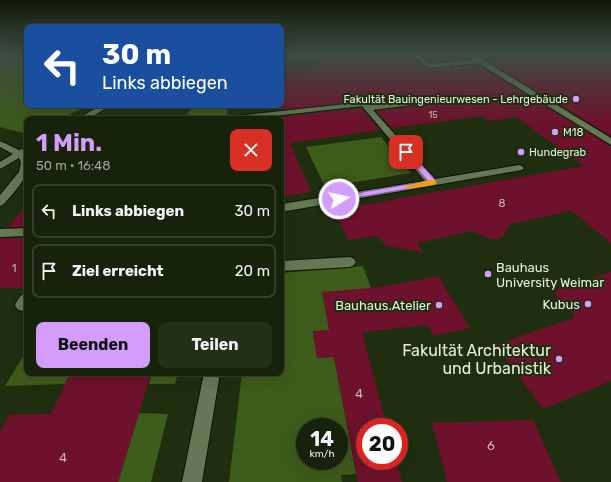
<!DOCTYPE html>
<html lang="de">
<meta charset="utf-8">
<style>
body{margin:0;font-family:Rubik,sans-serif;background:#242f19;color:#f1f3f6;height:100vh;display:flex;flex-direction:column;font-size:15px;white-space:nowrap}
*{box-sizing:border-box;margin:0}
p{font-size:13px;color:#9ea49d}
.icon{flex:none;width:22px;height:22px;fill:none;stroke:currentColor;stroke-width:2;stroke-linecap:round;stroke-linejoin:round}
.map{position:relative;flex:1;overflow:hidden}
.panel{position:absolute;left:24px;top:116px;width:260px;height:260px;display:flex;flex-direction:column;background:#17220b;border-radius:8px;box-shadow:0 4px 16px #0002,0 0 0 1px #363f2c}
.panel>*{flex:none}
.top-card{position:absolute;left:24px;top:24px;width:260px;height:84px;border-radius:8px;box-shadow:0 4px 16px #0002,0 0 0 1px #363f2c;background:#1a4fa0;color:#fff;overflow:hidden}
.speed{position:absolute;left:296px;top:418px;display:flex;gap:8px;font-size:20px;font-weight:700;text-align:center}
.speed>*{display:grid;place-content:center;width:52px;height:52px;border-radius:50%;background:#17220b;box-shadow:0 4px 16px #0002,0 0 0 1px #363f2c;line-height:1}
.speed small{font-size:10px;font-weight:400}
.speed .limit{border:6px solid #d22;background:#fff;color:#111}
.pin{position:absolute;display:grid;place-items:center;width:34px;height:34px;color:#fff;margin:-17px;border-radius:8px;box-shadow:0 2px 6px #0006}
.me{position:absolute;width:44px;margin:-22px;rotate:80deg;stroke-linejoin:round;filter:drop-shadow(0 0 3px #0008)}
.turn{display:flex;align-items:center;gap:14px;height:84px;padding:0 12px;font-size:18px}
.turn .icon{width:52px;height:52px;stroke-width:2.5}
.turn b{display:block;font-size:28px;line-height:34px}
.round{display:grid;place-items:center;flex:none;width:42px;height:42px;border-radius:8px;background:#242f19}
.overview{display:flex;align-items:center;justify-content:space-between;height:68px;padding:0 12px}
h1{font-size:24px;font-weight:700;line-height:30px;color:#d49cfb}
.button{display:flex;gap:8px;margin-top:auto;padding:8px 12px}
.button a{flex:1;height:46px;border-radius:8px;background:#d49cfb;color:#111;font-size:16px;font-weight:700;line-height:46px;text-align:center}
.button a+a{background:#242f19;color:#f1f3f6}
ul{padding:0;list-style:none}
li{display:flex;align-items:center;gap:12px;height:54px;margin:0 8px 6px;padding:0 4px;border:2px solid #363f2c;border-radius:8px}
li div{flex:1}
li b{display:block;font-size:15px}
li em{font-style:normal}
.map>svg:first-child{display:block}
.green{fill:#3d5b1a;fill-rule:evenodd}
.building{fill:#6e112c}
.lines{fill:none;stroke-linecap:round;stroke-linejoin:round}
.minor-tunnel{stroke:#3d4b2e;stroke-width:6;stroke-dasharray:6 3.5;stroke-linecap:butt}
.minor-casing{stroke:#091600;stroke-width:2}
.minor{fill:#657755;fill-rule:evenodd}
.route{fill:#d49cfb;stroke:#8a65a3}
.slow{fill:#f59e0b}
.poi-dot{fill:#d49cfb;stroke:#1f2e0f;stroke-width:1.5}
.labels{text-anchor:middle;dominant-baseline:central;stroke-width:4;stroke-linejoin:round;paint-order:stroke}
.far-number-label{font-size:9px;fill:#c6b8b0}
.far-poi-label{font-size:11px;fill:#e4efdc;stroke:#1f2e0f;text-anchor:start}
.number-label{font-size:11px;fill:#c6b8b0}
.poi-label{font-size:13px;fill:#e4efdc;stroke:#1f2e0f;text-anchor:end}
.near-number-label{font-size:13px;fill:#c6b8b0}
.near-poi-label{font-size:16px;fill:#e4efdc;stroke:#1f2e0f;text-anchor:end}
</style>
<div class="map">
<svg width="611" height="482" viewBox="0 0 611 482">
<rect width="100%" height="100%" fill="#1f2e0f"/>
<g class="green">
<path d="M0,54H27V105H88L61,119H27V134L0,127Z"/>
<path d="M281,54H321L324,60L281,63Z"/>
<path d="M197,105L204,106L254,105L227,108V116L214,119H196L199,116L186,114Z"/>
<path d="M381,137L411,173L325,187L306,147Z"/>
<path d="M363,266L371,288L329,330L313,332L317,358L334,357L356,474L341,475L342,482H229L242,373H281V273ZM305,427H339V461H305Z"/>
<path d="M27,350V373H70L65,384L5,386Z"/>
<path d="M152,373H178L175,384H149Z"/>
<path d="M139,413L168,414L151,482H118Z"/>
</g>
<g class="building">
<path d="M390,54H410L429,69L478,65L611,146V243L572,211L510,224L504,235L499,239H490L472,231L417,243L423,252L387,246L377,236L348,240L334,210L584,166L516,117L489,121L483,116L392,128L376,111L435,103L437,100L433,97L369,103L364,101L281,110V67L313,66L310,61Z"/>
<path d="M420,54H461V60L430,62Z"/>
<path d="M563,54H611V136L487,61Z"/>
<path d="M361,108L380,130L290,143L311,192L281,197V117Z"/>
<path d="M27,205V227H8Z"/>
<rect x="0" y="238" width="27" height="50"/>
<path d="M611,272V381L543,409L496,345L576,317L553,291Z"/>
<path d="M438,276L470,328L434,336L428,325L362,332L387,427H365V461H397L402,482H358L334,357L317,358L313,331L329,330L322,292L382,287Z"/>
<path d="M70,373H151L118,482H0V432L9,415L51,414Z"/>
<path d="M533,420L561,482H447L432,423Z"/>
</g>
<g class="lines">
<path class="minor-tunnel" d="M445,68L471,65"/>
<g class="minor-casing">
<g id="minor">
<path d="M411,54H417L430,64L473,60L465,54H473L611,138V145L478,63L429,68Z"/>
<path d="M432,98L436,100L435,102L373,110L435,179L519,165L522,166L524,168L522,170L281,212V204L425,181L362,106L248,119L231,118L235,116L364,102L369,105Z"/>
<path d="M101,105H111L88,119H78Z"/>
<path d="M0,141L19,150L27,148V153L25,154C37,171 13,193 4,204L0,206V195L19,172L21,162L19,158L0,169V162L13,154L0,147Z"/>
<path d="M27,228V236L0,237V229Z"/>
<path d="M350,257L354,259L356,262L354,265L350,267L281,271V261Z"/>
<path d="M27,292V309L22,311L17,309L15,305C18,299 21,294 27,292Z"/>
<path d="M204,373H220L202,482H182Z"/>
</g>
</g>
<use href="#minor" class="minor"/>
</g>
<linearGradient id="sky" x2="0" y2="1"><stop stop-color="#111908"/><stop offset="0.44" stop-color="#3c4c42"/><stop offset="1" stop-color="#3c4c42" stop-opacity="0"/></linearGradient>
<rect width="611" height="122" fill="url(#sky)"/>
<path class="route" d="M404,151H409L436,181V184L337,201V197L339,196L428,181L404,154Z"/>
<path class="slow" d="M429,180H435L437,183L433,185L408,189L404,187Z"/>
<g class="poi-dot">
<circle cx="576" cy="99" r="4"/>
<circle cx="555" cy="132" r="4"/>
<circle cx="521" cy="152" r="4"/>
<circle cx="488" cy="274" r="4"/>
<circle cx="588" cy="304" r="4"/>
<circle cx="439" cy="305" r="4"/>
<circle cx="559" cy="359" r="4"/>
</g>
<g class="labels">
<g class="far-number-label">
<text x="433" y="115">15</text>
</g>
<g class="far-poi-label">
<text x="568" y="99" text-anchor="end">Fakultät Bauingenieurwesen - Lehrgebäude</text>
<text x="563" y="132">M18</text>
<text x="529" y="152">Hundegrab</text>
</g>
<g class="number-label">
<text x="502" y="203">8</text>
<text x="14" y="268">1</text>
</g>
<g class="poi-label">
<text x="496" y="267" text-anchor="start">Bauhaus<tspan x="496" dy="15">University Weimar</tspan></text>
<text x="580" y="304">Kubus</text>
<text x="431" y="305">Bauhaus.Atelier</text>
</g>
<g class="near-number-label">
<text x="359" y="393">4</text>
<text x="491" y="445">6</text>
<text x="63" y="457">4</text>
</g>
<g class="near-poi-label">
<text x="551" y="350">Fakultät Architektur<tspan x="551" dy="18">und Urbanistik</tspan></text>
</g>
</g>
</svg>
<div class="speed"><div>14<small>km/h</small></div><div class="limit">20</div></div>
<div class="pin" style="left:406px;top:152px;background:#d93025"><svg class="icon" aria-label="arrive" viewBox="0 0 24 24"><path d="M6 21V4h12l-3 4 3 4H6"/></svg></div>
<svg class="me" style="left:339px;top:199px" viewBox="-20 -20 40 40"><circle r="17" fill="#d49cfb" stroke="#fff" stroke-width="3"/><path d="M0-11L8 9 0 5-8 9z" fill="#fff"/></svg>
<div class="top-card">
<div class="turn"><svg class="icon" aria-label="left" viewBox="0 0 24 24"><path d="M17 20v-9H6M10 6l-5 5 5 5"/></svg><div><b>30 m</b>Links abbiegen</div></div>
</div>
<section class="panel">
<div class="overview"><div><h1>1 Min.</h1><p>50 m · 16:48</p></div><a class="round" style="background:#d93025;color:#fff"><svg class="icon" aria-label="close" viewBox="0 0 24 24"><path d="M6 6l12 12M18 6L6 18"/></svg></a></div>
<ul>
<li><svg class="icon" aria-label="left" viewBox="0 0 24 24"><path d="M17 20v-9H6M10 6l-5 5 5 5"/></svg><div><b>Links abbiegen</b></div><em>30 m</em></li>
<li><svg class="icon" aria-label="arrive" viewBox="0 0 24 24"><path d="M6 21V4h12l-3 4 3 4H6"/></svg><div><b>Ziel erreicht</b></div><em>20 m</em></li>
</ul>
<div class="button"><a>Beenden</a><a>Teilen</a></div>
</section>
</div>
